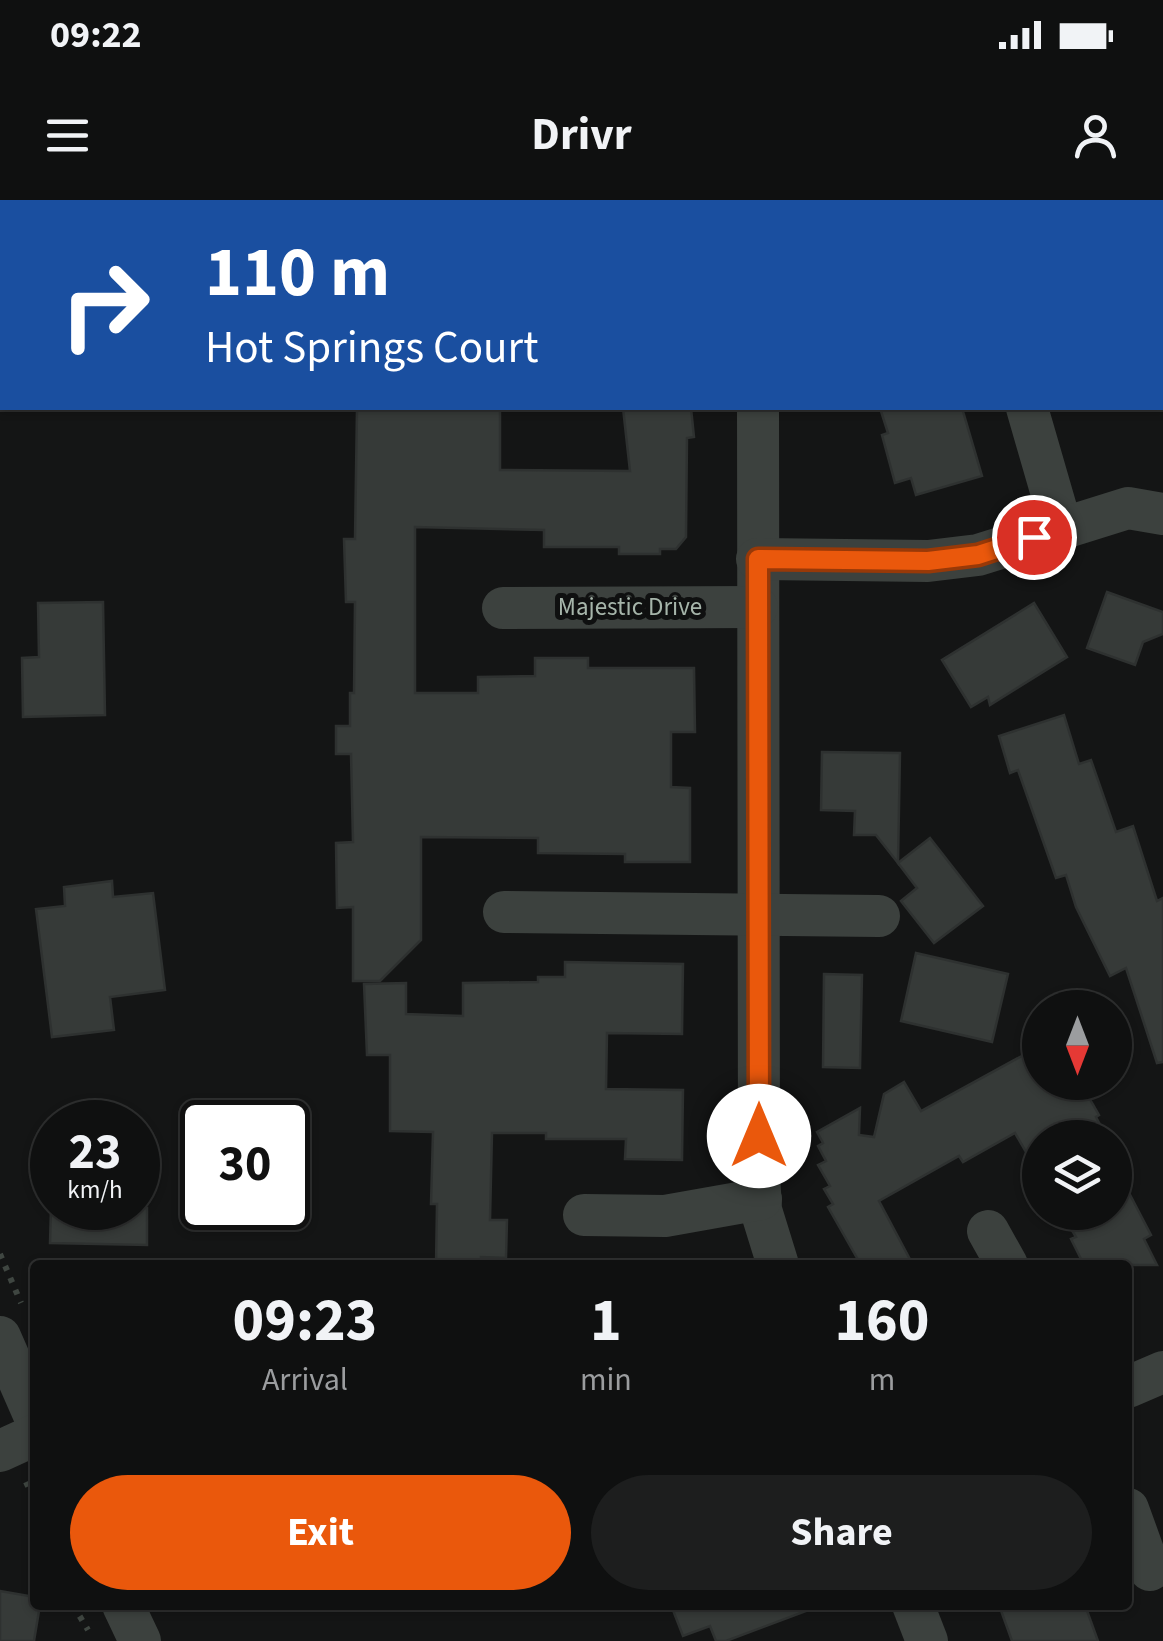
<!DOCTYPE html>
<style>
body{margin:0;font-family:"Source Sans 3",sans-serif;background:#1d1e1e;color:#f1f3f6;height:100vh;display:flex;flex-direction:column;font-size:38px;white-space:nowrap}
*{box-sizing:border-box;margin:0}
p{font-size:32px;color:#9b9d9f}
.icon{flex:none;width:55px;height:55px;fill:none;stroke:currentColor;stroke-width:2;stroke-linecap:round;stroke-linejoin:round}
.map{position:relative;flex:1;overflow:hidden}
.panel{position:absolute;left:30px;top:1060px;width:1102px;height:350px;display:flex;flex-direction:column;background:#0f1010;border-radius:10px;box-shadow:0 2px 8px #0004,0 0 0 2px #2f3030}
.panel>*{flex:none}
.hud{position:absolute;left:0px;top:0px;width:1165px;height:210px;box-shadow:0 2px 8px #0004,0 0 0 2px #2f3030;background:#1a4fa0;color:#fff;overflow:hidden}
.needle{width:65px;rotate:180deg}
.tools{position:absolute;left:1022px;top:790px;display:grid;gap:20px}
.tools a{display:grid;place-items:center;width:110px;height:110px;border-radius:50%;background:#0f1010;box-shadow:0 2px 8px #0004,0 0 0 2px #2f3030;font-size:50px}
.speed{position:absolute;left:30px;top:900px;display:flex;gap:20px;font-size:50px;font-weight:700;text-align:center}
.speed>*{display:grid;place-content:center;width:130px;height:130px;border-radius:50%;background:#0f1010;box-shadow:0 2px 8px #0004,0 0 0 2px #2f3030;line-height:1}
.speed small{font-size:25px;font-weight:400}
.speed .limit{border:5px solid #111;border-radius:15px;background:#fff;color:#111}
.pin{position:absolute;display:grid;place-items:center;width:85px;height:85px;color:#fff;margin:-42px;border:5px solid #fff;border-radius:50%;box-shadow:0 2px 10px #0007}
.me{position:absolute;width:110px;margin:-55px;rotate:0deg;stroke-linejoin:round;filter:drop-shadow(0 0 8px #0008)}
.turn{display:flex;align-items:center;gap:35px;height:210px;padding:0 40px;font-size:45px}
.turn .icon{width:130px;height:130px;stroke-width:2.5}
.turn b{display:block;font-size:70px;line-height:85px}
.eta{display:flex;justify-content:space-evenly;align-items:center;height:170px;text-align:center}
.eta b{font-size:60px;font-weight:700;line-height:70px}
.action{display:flex;gap:20px;margin-top:auto;padding:20px 40px}
.action a{flex:1;height:115px;border-radius:60px;background:#ea580c;color:#fff;font-size:40px;font-weight:700;line-height:115px;text-align:center}
.action a+a{background:#1d1e1e;color:#f1f3f6}
.status{display:flex;justify-content:space-between;align-items:center;height:70px;padding:0 50px;background:#0f1010;direction:ltr}
.status svg{height:28px;fill:currentColor}
header{display:flex;justify-content:space-between;align-items:center;height:130px;padding:0 40px;background:#0f1010;font-size:45px;font-weight:700}
.map>svg:first-child{display:block}
.building{fill:#363a38;stroke:#2e3130;stroke-width:2.5}
.lines{fill:none;stroke-linecap:round;stroke-linejoin:round}
.path{stroke:#3f4641;stroke-width:6;stroke-dasharray:5 8;stroke-linecap:butt}
.street{stroke:#3c413e;stroke-width:42}
.route-casing{stroke:#983908;stroke-width:25}
.route{stroke:#ea580c;stroke-width:18}
.labels{text-anchor:middle;dominant-baseline:central;stroke-width:10;stroke-linejoin:round;paint-order:stroke}
.street-label{font-size:25px;fill:#a6b5aa;stroke:#0f1010}
</style>
<div class="status"><b>09:22</b><svg viewBox="0 0 49 12"><path d="M0 12V9h3v3zM5 12V6h3v6zM10 12V3h3v9zM15 12V0h3v12zM26 1h20v11H26zM47 4h2v5h-2z"/></svg></div>
<header><svg class="icon" aria-label="menu" viewBox="0 0 24 24"><path d="M4 6h16M4 12h16M4 18h16"/></svg>Drivr<svg class="icon" aria-label="person" viewBox="0 0 24 24"><circle cx="12" cy="8" r="4"/><path d="M4 21q1-7 8-7t8 7"/></svg></header>
<div class="map">
<svg width="1163" height="1441" viewBox="0 0 1163 1441">
<rect width="100%" height="100%" fill="#141515"/>
<g class="building">
<path d="M357,208H500V270L630,271L623,208H691L694,237L687,238L686,337L676,349H660V354H619V347H544V330L415,327V493H478V477L535,476V458H588V468H694L695,532H671V587L690,588V662H625V654L538,653V638L421,637V740L380,781H353V707L337,708L336,643L353,642L351,554H336V526H350V493H354L355,402H346L344,339H355Z"/>
<path d="M880,208H962L982,276L916,295L911,278L895,283L882,235L888,233Z"/>
<path d="M1107,392L1163,412V434L1143,442L1135,465L1087,448Z"/>
<path d="M103,402L105,515L23,517L22,458L39,457L38,403Z"/>
<path d="M1034,403L1067,457L990,505L988,497L971,507L942,460Z"/>
<path d="M1064,515L1079,564L1091,560L1116,632L1133,626L1157,701L1163,698V862L1157,863L1126,768L1110,776L1076,707L1066,675L1056,678L1018,570L1010,573L999,536Z"/>
<path d="M822,552L900,553L898,663L876,635H854L855,611L821,610Z"/>
<path d="M930,638L983,706L934,743L901,701L917,688L898,663Z"/>
<path d="M112,681L113,697L153,693L165,790L110,797L114,830L52,837L36,709L65,706L64,687Z"/>
<path d="M916,753L1008,774L992,842L901,821Z"/>
<path d="M565,762L683,764L682,834L607,833L606,889L683,890L682,960L625,959L626,939H546V933H492L490,1020H507L506,1058L481,1057V1065H436L437,1004H431L433,932L390,931V855H367L364,784L406,783V814L463,816V783L538,782V777H565Z"/>
<path d="M824,774L862,775L860,868L823,867Z"/>
<path d="M1040,846V882H1080L1099,915L1096,917L1107,938H1040V976L1015,933L963,962L959,956L879,1001L913,1065H861L828,1007L833,1004L824,989L830,986L818,965L826,961L818,946L823,943L817,932L860,908L859,935L874,937L884,894L904,882L921,911Z"/>
<path d="M1115,966L1151,1035L1144,1039L1157,1065H1084L1071,1039L1076,1037L1061,1012H1115Z"/>
<path d="M51,1008H147V1045L50,1043Z"/>
<path d="M0,1391L35,1397V1405H40L34,1441H0Z"/>
<path d="M671,1405H813L814,1408L726,1441H716L710,1426L683,1436Z"/>
<path d="M999,1405H1085L1098,1441H1012Z"/>
</g>
<g class="lines">
<g class="path">
<path d="M0,1054L21,1103"/>
<path d="M26,1282L35,1301"/>
<path d="M73,1405L88,1430"/>
</g>
<g class="street">
<path d="M505,0V2"/>
<path d="M745,0V2"/>
<path d="M758,208L759,973L761,1010L778,1065"/>
<path d="M1027,208L1062,329"/>
<path d="M757,359L928,361L978,355L1128,308L1163,314"/>
<path d="M503,408L757,407"/>
<path d="M504,712L879,716"/>
<path d="M584,1015L665,1016L761,999"/>
<path d="M988,1031L1007,1065"/>
<path d="M0,1137L35,1217"/>
<path d="M1128,1187L1163,1172"/>
<path d="M0,1251L35,1235"/>
<path d="M1128,1309L1150,1370"/>
<path d="M123,1405L140,1441"/>
<path d="M913,1405L927,1441"/>
</g>
</g>
<g class="lines">
<g class="route-casing">
<path id="route" d="M759,936L758,359L928,361L978,355L1034,337"/>
</g>
<use href="#route" class="route"/>
</g>
<g class="labels">
<g class="street-label">
<text x="630" y="407">Majestic Drive</text>
</g>
</g>
</svg>
<div class="tools">
<a><svg class="needle" viewBox="-14 -14 28 28"><path d="M0-13l5 13h-10z" fill="#e53935"/><path d="M0 13l5-13h-10z" fill="#9b9d9f"/></svg></a>
<a><svg class="icon" aria-label="layers" viewBox="0 0 24 24"><path d="M12 4l9 5-9 5-9-5zM3 14l9 5 9-5"/></svg></a>
</div>
<div class="speed"><div>23<small>km/h</small></div><div class="limit">30</div></div>
<div class="pin" style="left:1034px;top:337px;background:#d93025"><svg class="icon" aria-label="arrive" viewBox="0 0 24 24"><path d="M6 21V4h12l-3 4 3 4H6"/></svg></div>
<svg class="me" style="left:759px;top:936px" viewBox="-20 -20 40 40"><circle r="19" fill="#fff"/><path d="M0-13L10 11 0 6-10 11z" fill="#ea580c"/></svg>
<div class="hud">
<div class="turn"><svg class="icon" aria-label="right" viewBox="0 0 24 24"><path d="M7 20v-9h11M14 6l5 5-5 5"/></svg><div><b>110 m</b>Hot Springs Court</div></div>
</div>
<section class="panel">
<div class="eta">
<div><b>09:23</b><p>Arrival</p></div>
<div><b>1</b><p>min</p></div>
<div><b>160</b><p>m</p></div>
</div>
<div class="action"><a>Exit</a><a>Share</a></div>
</section>
</div>
